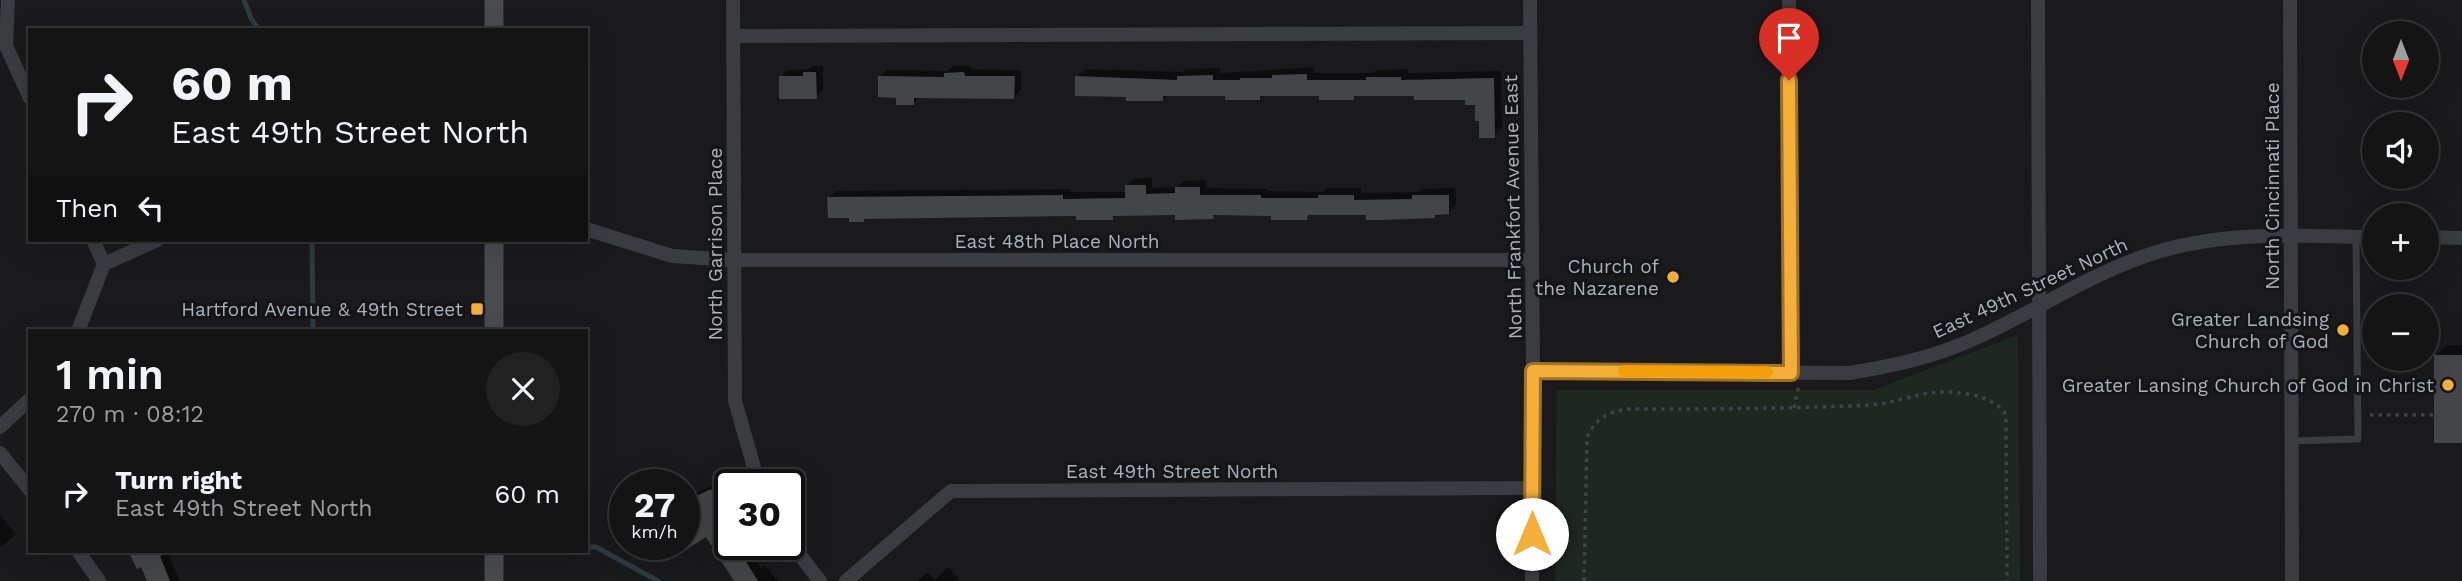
<!DOCTYPE html>
<meta charset="utf-8">
<style>
body{margin:0;font-family:"Work Sans",sans-serif;background:#212122;color:#f1f3f6;height:100vh;display:flex;flex-direction:column;font-size:26px;white-space:nowrap}
*{box-sizing:border-box;margin:0}
p{font-size:23px;color:#9d9ea0}
.icon{flex:none;width:38px;height:38px;fill:none;stroke:currentColor;stroke-width:2;stroke-linecap:round;stroke-linejoin:round}
.map{position:relative;flex:1;overflow:hidden}
.drawer{position:absolute;left:28px;top:329px;width:560px;height:224px;display:flex;flex-direction:column;background:#141415;border-radius:0px;box-shadow:0 7px 28px #0002,0 0 0 2px #333334}
.drawer>*{flex:none}
.guide{position:absolute;left:28px;top:28px;width:560px;height:214px;border-radius:0px;box-shadow:0 7px 28px #0002,0 0 0 2px #333334;background:#141415;color:#f1f3f6;overflow:hidden}
.needle{width:46px;rotate:180deg}
.controls{position:absolute;left:2362px;top:21px;display:grid;gap:14px}
.controls a{display:grid;place-items:center;width:77px;height:77px;border-radius:50%;background:#141415;box-shadow:0 7px 28px #0002,0 0 0 2px #333334;font-size:35px}
.speed{position:absolute;left:609px;top:469px;display:flex;gap:14px;font-size:35px;font-weight:700;text-align:center}
.speed>*{display:grid;place-content:center;width:91px;height:91px;border-radius:50%;background:#141415;box-shadow:0 7px 28px #0002,0 0 0 2px #333334;line-height:1}
.speed small{font-size:18px;font-weight:400}
.speed .limit{border:4px solid #111;border-radius:10px;background:#fff;color:#111}
.pin{position:absolute;display:grid;place-items:center;width:60px;height:60px;color:#fff;margin:-72px -30px;border-radius:50% 50% 50% 0;rotate:-45deg;box-shadow:0 0 7px #0007}
.pin .icon{rotate:45deg}
.me{position:absolute;width:77px;margin:-38px;rotate:0deg;stroke-linejoin:round;filter:drop-shadow(0 0 5px #0008)}
.turn{display:flex;align-items:center;gap:24px;height:147px;padding:0 28px;font-size:32px}
.turn .icon{width:91px;height:91px;stroke-width:2.5}
.turn b{display:block;font-size:49px;line-height:60px}
.then{display:flex;align-items:center;height:66px;padding:0 28px;background:#0003;gap:14px;font-size:26px}
.round{display:grid;place-items:center;flex:none;width:74px;height:74px;border-radius:37px;background:#212122}
.head{display:flex;align-items:center;justify-content:space-between;height:119px;padding:0 28px}
h1{font-size:42px;font-weight:600;line-height:52px}
ul{padding:0;list-style:none}
li{display:flex;align-items:center;gap:21px;height:91px;padding:0 28px}
li div{flex:1}
li b{display:block;font-size:26px}
li em{font-style:normal}
.map>svg:first-child{display:block}
.green{fill:#1f2820}
.shadow{fill:#0007}
.lines{fill:none;stroke-linecap:round;stroke-linejoin:round}
.stream{stroke:#2f3a41;stroke-width:5}
.building{fill:#444549}
.path{stroke:#414348;stroke-width:3.5;stroke-dasharray:3.5 5;stroke-linecap:butt}
.lane{stroke:#3b3c41;stroke-width:7}
.street{stroke:#3b3c41;stroke-width:14}
.secondary{stroke:#494b51;stroke-width:19}
.route-casing{stroke:#9f7226;stroke-width:18}
.route{stroke:#f4af3a;stroke-width:12}
.slow{stroke:#f59e0b;stroke-width:12}
.poi-dot{fill:#f4af3a;stroke:#151517;stroke-width:2.5}
.labels{text-anchor:middle;dominant-baseline:central;stroke-width:6;stroke-linejoin:round;paint-order:stroke}
.street-label{font-size:19px;fill:#acb2bc;stroke:#151517}
.poi-label{font-size:19px;fill:#acb2bc;stroke:#151517;text-anchor:end}
</style>
<div class="map">
<svg width="2462" height="581" viewBox="0 0 2462 581">
<rect width="100%" height="100%" fill="#1a1a1c"/>
<path class="green" d="M2018,335L2020,581H1555L1557,390H1874Z"/>
<g class="shadow">
<path d="M812,66H823V90L816,97L781,77L788,70L809,69Z"/>
<path d="M953,66H971V69L1021,70V90L1014,97L921,96L914,103L898,96L880,77L887,70L948,71Z"/>
<path d="M1314,67V73H1373L1376,70L1408,69V73L1501,71L1502,128L1494,136L1481,119L1477,104L1467,98L1415,94L1357,95L1354,98L1321,95H1263L1260,98L1227,94L1168,95L1163,100L1128,95L1077,77L1085,69L1183,72L1186,69L1220,68V73Z"/>
<path d="M1152,178V188L1177,187L1184,181L1206,180V188L1267,189V191L1323,192L1327,188H1361V193L1418,192L1421,189L1455,188L1456,205L1449,213H1438L1434,216L1312,213L1307,218L1273,214H1217L1213,217L1177,213L1117,214L1112,218L1077,214L866,217L863,220L851,216L829,198L836,191L1070,189V192H1126V186L1134,179Z"/>
<path d="M2447,345H2462V442L2436,356Z"/>
<path d="M718,483L730,507V544H746L761,568L765,566L778,581H739L707,534L674,555L668,545L658,552L653,544H684L686,502L693,495Z"/>
<path d="M0,515L16,534L0,548Z"/>
<path d="M167,551L180,581H149L142,564Z"/>
<path d="M948,567L959,579L957,581H918L928,572L935,580Z"/>
</g>
<g class="lines">
<g class="stream">
<path d="M244,0L251,18L259,30"/>
<path d="M312,240L313,331"/>
<path d="M586,547H596L658,581"/>
</g>
</g>
<g class="building">
<path d="M803,72H816L817,99H779V76H803Z"/>
<path d="M964,72L965,76H1015L1014,99L914,98V105H896V98L878,97V76L944,77V73Z"/>
<path d="M1307,74V80H1366V77H1401V80L1494,78L1495,138H1479V121H1475V105H1465V100H1414V96H1354V100H1319V96H1260V100H1225V96H1163V101H1126V97L1075,96V76L1177,80V76L1213,75V80H1240V78H1272V75Z"/>
<path d="M1125,185H1146V194L1175,193V187H1200V195H1261V198H1318V195H1354V200L1412,199V195H1449V214L1435,215V218L1382,220H1366V215H1308L1307,220H1271V216L1213,215L1214,219L1175,220V215L1113,216V220H1076V216L864,219V222H849V218H828L827,197L1063,195V199L1125,198Z"/>
<rect x="2434" y="355" width="28" height="88"/>
<path d="M711,489L722,513L730,509V544H735L758,581H734L706,537L684,551V502Z"/>
<path d="M128,551H169L160,556L170,581H147L141,567L137,569Z"/>
</g>
<g class="lines">
<g class="path">
<path d="M1794,408L1799,385"/>
<path d="M2370,415H2434"/>
<path d="M1584,581L1587,437C1595,419 1608,412 1627,409C1707,409 1788,409 1869,405C1894,404 1917,392 1943,392C1963,392 1995,396 2006,415L2007,581"/>
</g>
<path class="lane" d="M2292,441L2358,439L2356,237"/>
<g class="street">
<path d="M8,0L6,46L30,98"/>
<path d="M733,0L735,401L759,485"/>
<path d="M1530,0L1533,371L1532,581"/>
<path d="M1789,0L1791,373"/>
<path d="M2038,0L2040,581"/>
<path d="M2290,0L2292,581"/>
<path d="M733,36L1530,33"/>
<path d="M586,229L672,256L734,260H1532"/>
<path d="M2427,237L2462,238"/>
<path d="M104,264L157,240"/>
<path d="M78,331L104,264L93,240"/>
<path d="M1533,371L1849,373C1893,366 1935,357 1976,338C2034,312 2088,275 2148,255C2221,230 2299,236 2375,237"/>
<path d="M0,427L30,399"/>
<path d="M0,453L30,490"/>
<path d="M789,541L820,581"/>
<path d="M78,551L99,581"/>
<path d="M846,581L951,491L1532,488"/>
</g>
<g class="secondary">
<path d="M494,0V30"/>
<path d="M494,331V240"/>
<path d="M494,581V551"/>
</g>
</g>
<g class="lines">
<g class="route-casing">
<path id="route" d="M1532,534L1533,371L1791,373L1789,80"/>
</g>
<use href="#route" class="route"/>
<path class="slow" d="M1624,371L1767,372"/>
</g>
<g class="poi-dot">
<circle cx="1673" cy="277" r="7"/>
<rect x="470" y="302" width="14" height="14" rx="3.5"/>
<circle cx="2343" cy="330" r="7"/>
<circle cx="2448" cy="385" r="7"/>
</g>
<g class="labels">
<g class="street-label">
<text transform="translate(2272 186) rotate(-90)">North Cincinnati Place</text>
<text transform="translate(1513 207) rotate(-91)">North Frankfort Avenue East</text>
<text x="1057" y="241">East 48th Place North</text>
<text transform="translate(715 244) rotate(-90)">North Garrison Place</text>
<text transform="translate(2030 288) rotate(-25)">East 49th Street North</text>
<text x="1172" y="471">East 49th Street North</text>
</g>
<g class="poi-label">
<text x="1659" y="266">Church of<tspan x="1659" dy="22">the Nazarene</tspan></text>
<text x="463" y="309">Hartford Avenue &amp; 49th Street</text>
<text x="2329" y="319">Greater Landsing<tspan x="2329" dy="22">Church of God</tspan></text>
<text x="2434" y="385">Greater Lansing Church of God in Christ</text>
</g>
</g>
</svg>
<div class="controls">
<a><svg class="needle" viewBox="-14 -14 28 28"><path d="M0-13l5 13h-10z" fill="#e53935"/><path d="M0 13l5-13h-10z" fill="#9d9ea0"/></svg></a>
<a><svg class="icon" aria-label="sound" viewBox="0 0 24 24"><path d="M4 9h4l5-4v14l-5-4H4zM17 9q2 3 0 6"/></svg></a>
<a>+</a>
<a>−</a>
</div>
<div class="speed"><div>27<small>km/h</small></div><div class="limit">30</div></div>
<div class="pin" style="left:1789px;top:80px;background:#d93025"><svg class="icon" aria-label="arrive" viewBox="0 0 24 24"><path d="M6 21V4h12l-3 4 3 4H6"/></svg></div>
<svg class="me" style="left:1532px;top:534px" viewBox="-20 -20 40 40"><circle r="19" fill="#fff"/><path d="M0-13L10 11 0 6-10 11z" fill="#f4af3a"/></svg>
<div class="guide">
<div class="turn"><svg class="icon" aria-label="right" viewBox="0 0 24 24"><path d="M7 20v-9h11M14 6l5 5-5 5"/></svg><div><b>60 m</b>East 49th Street North</div></div>
<div class="then">Then<svg class="icon" aria-label="left" viewBox="0 0 24 24"><path d="M17 20v-9H6M10 6l-5 5 5 5"/></svg></div>
</div>
<section class="drawer">
<div class="head"><div><h1>1 min</h1><p>270 m · 08:12</p></div><a class="round"><svg class="icon" aria-label="close" viewBox="0 0 24 24"><path d="M6 6l12 12M18 6L6 18"/></svg></a></div>
<ul>
<li><svg class="icon" aria-label="right" viewBox="0 0 24 24"><path d="M7 20v-9h11M14 6l5 5-5 5"/></svg><div><b>Turn right</b><p>East 49th Street North</p></div><em>60 m</em></li>
</ul>
</section>
</div>
